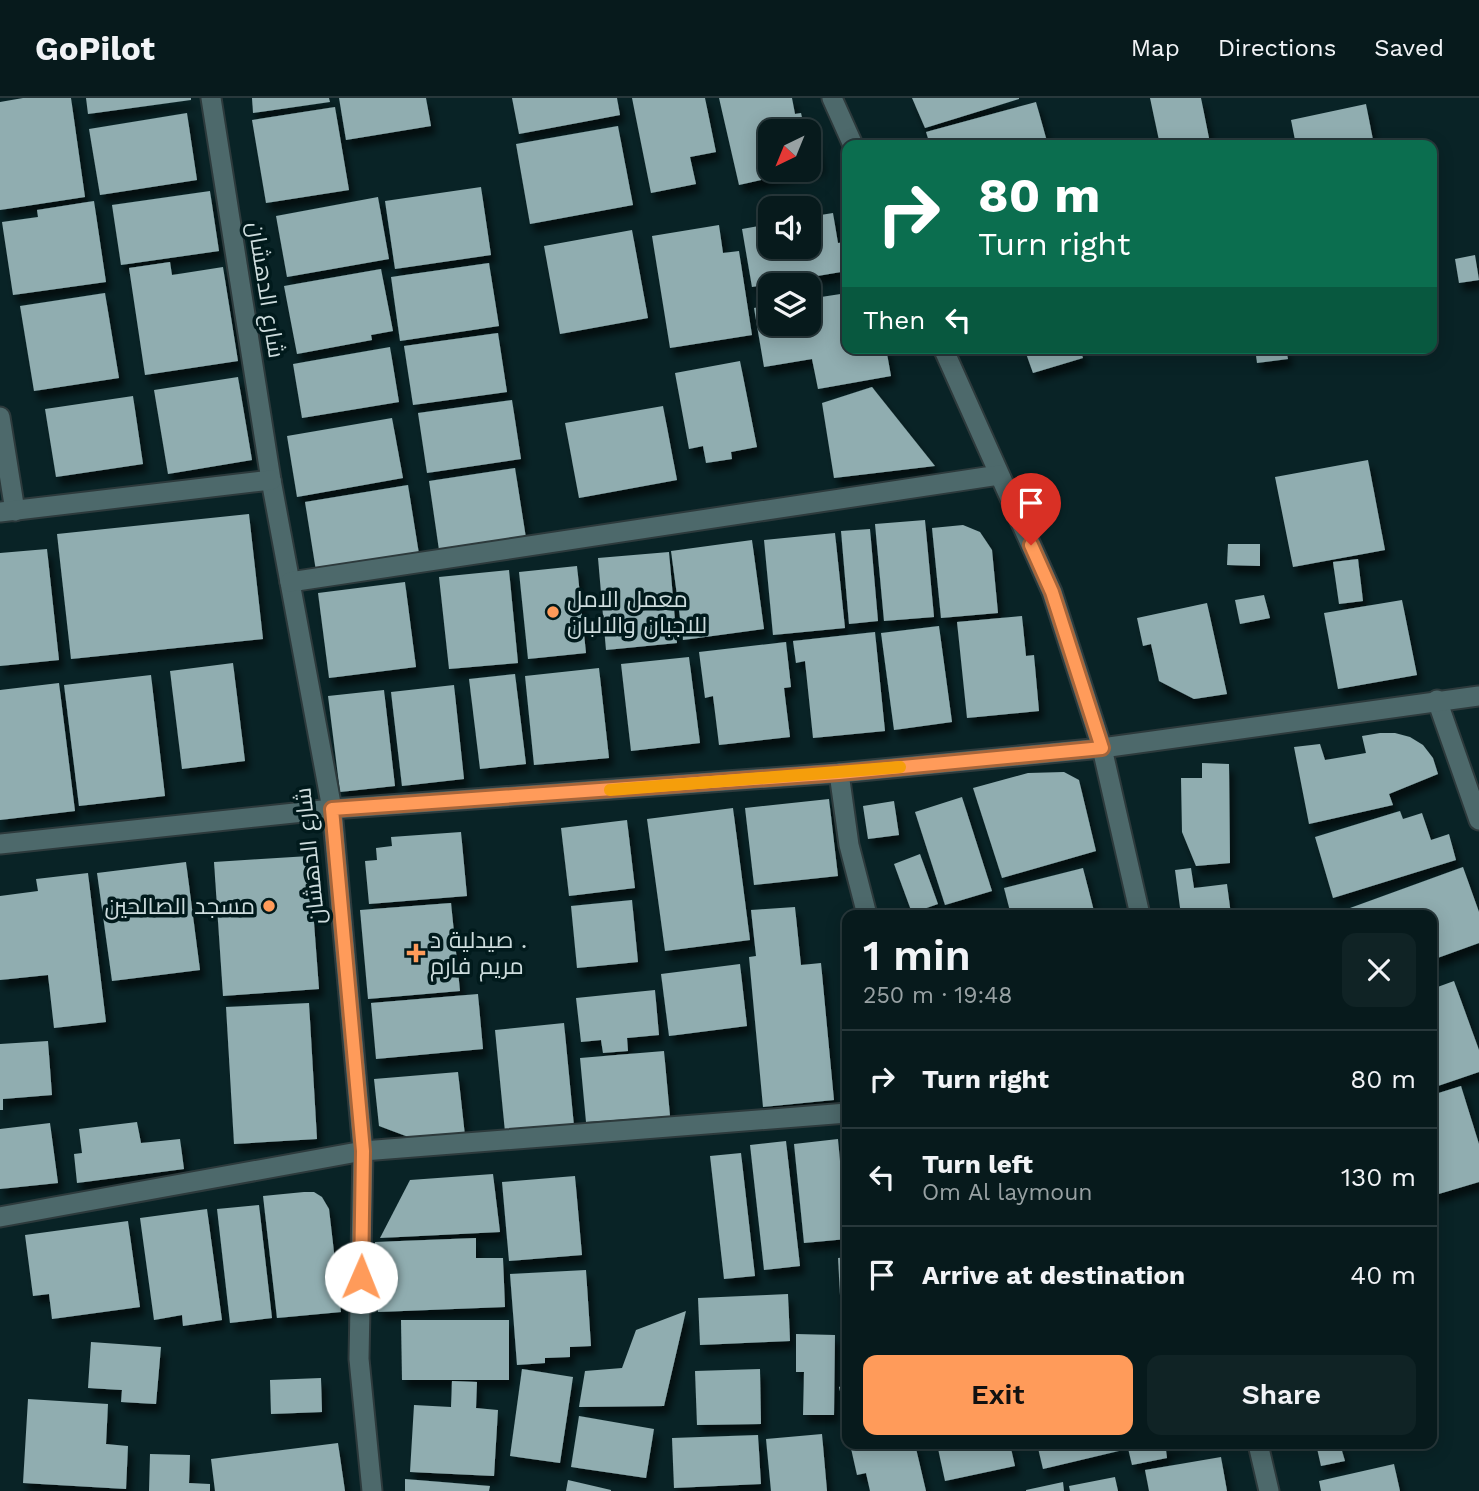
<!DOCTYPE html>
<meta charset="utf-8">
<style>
body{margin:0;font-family:"Work Sans",Cairo,sans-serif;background:#102325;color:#f1f3f6;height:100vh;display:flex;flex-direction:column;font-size:26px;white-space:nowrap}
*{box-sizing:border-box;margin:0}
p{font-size:23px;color:#98a1a3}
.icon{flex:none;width:38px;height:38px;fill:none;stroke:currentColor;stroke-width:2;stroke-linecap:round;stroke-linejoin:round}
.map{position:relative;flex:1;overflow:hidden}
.sheet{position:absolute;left:842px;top:812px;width:595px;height:539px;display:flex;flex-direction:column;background:#071a1c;border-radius:14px;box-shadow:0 4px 18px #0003,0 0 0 2px #28383b}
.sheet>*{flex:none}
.guide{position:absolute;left:842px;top:42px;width:595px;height:214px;border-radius:14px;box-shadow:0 4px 18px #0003,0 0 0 2px #28383b;background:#0b6e4f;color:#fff;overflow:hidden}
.needle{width:46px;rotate:223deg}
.tools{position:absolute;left:758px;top:21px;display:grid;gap:14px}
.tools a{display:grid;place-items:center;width:63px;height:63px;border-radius:14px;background:#071a1c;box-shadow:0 4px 18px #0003,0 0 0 2px #28383b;font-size:35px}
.pin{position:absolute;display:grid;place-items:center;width:60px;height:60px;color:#fff;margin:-72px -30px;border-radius:50% 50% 50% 0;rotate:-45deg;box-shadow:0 0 7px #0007}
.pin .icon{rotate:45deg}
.me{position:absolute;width:77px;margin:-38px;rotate:1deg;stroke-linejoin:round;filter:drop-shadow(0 0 5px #0008)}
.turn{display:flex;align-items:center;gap:24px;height:147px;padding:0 21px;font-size:32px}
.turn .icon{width:91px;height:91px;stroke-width:2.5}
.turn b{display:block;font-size:49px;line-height:60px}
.then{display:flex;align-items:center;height:66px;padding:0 21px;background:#0003;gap:14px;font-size:26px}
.round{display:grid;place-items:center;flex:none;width:74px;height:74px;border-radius:14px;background:#102325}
.head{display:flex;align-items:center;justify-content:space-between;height:119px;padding:0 21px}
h1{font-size:42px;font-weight:600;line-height:52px}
.button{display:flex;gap:14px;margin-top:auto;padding:14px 21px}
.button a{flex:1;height:80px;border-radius:14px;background:#ff9b5a;color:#111;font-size:28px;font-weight:600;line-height:80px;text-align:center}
.button a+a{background:#102325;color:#f1f3f6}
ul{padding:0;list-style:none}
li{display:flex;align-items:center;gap:21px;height:98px;padding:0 21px;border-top:2px solid #28383b}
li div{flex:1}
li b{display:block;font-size:26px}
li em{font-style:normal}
header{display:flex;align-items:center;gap:42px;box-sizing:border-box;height:98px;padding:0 35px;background:#071a1c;border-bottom:2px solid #28383b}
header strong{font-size:33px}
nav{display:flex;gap:38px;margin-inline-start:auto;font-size:24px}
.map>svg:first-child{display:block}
.building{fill:#90adb0;filter:url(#shadow)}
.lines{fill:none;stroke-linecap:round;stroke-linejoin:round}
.minor-casing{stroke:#2d3a3c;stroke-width:23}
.minor{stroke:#4d696b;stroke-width:19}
.route-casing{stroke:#a6653a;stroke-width:18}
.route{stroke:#ff9b5a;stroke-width:12}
.slow{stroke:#f59e0b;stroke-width:12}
.poi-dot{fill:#ff9b5a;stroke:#011a1c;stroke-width:2.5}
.labels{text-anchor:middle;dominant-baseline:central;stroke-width:7;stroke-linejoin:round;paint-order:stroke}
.street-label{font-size:23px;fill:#cddcdd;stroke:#011a1c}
.poi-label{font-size:23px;fill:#cddcdd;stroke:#011a1c;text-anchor:start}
</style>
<header>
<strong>GoPilot</strong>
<nav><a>Map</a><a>Directions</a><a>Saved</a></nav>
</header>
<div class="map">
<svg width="1479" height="1393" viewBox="0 0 1479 1393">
<defs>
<filter id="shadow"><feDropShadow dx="4.5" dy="8" stdDeviation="3.5" flood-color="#0009"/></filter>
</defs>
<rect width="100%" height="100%" fill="#092326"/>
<g class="building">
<path d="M23,0H71L85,99L0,112V4Z"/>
<path d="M86,0H191V2L88,16Z"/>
<path d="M252,0H329L330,4L253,15Z"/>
<path d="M339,0H426L431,28L346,42Z"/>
<path d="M512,0H617L620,17L519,36Z"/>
<path d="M632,0H705L716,54L690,59L696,86L651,95Z"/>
<path d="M719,0H792L795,16L801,15L805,33H770V72L801,73L739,87Z"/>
<path d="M912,0H1019V1L925,30Z"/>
<path d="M1150,0H1201L1209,40L1177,47H1160Z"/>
<path d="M1036,4L1048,47H930L926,34Z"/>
<path d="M1366,6L1374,47H1296L1291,22Z"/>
<path d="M335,9L349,92L266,105L252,22Z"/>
<path d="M187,15L197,82L100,97L89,31Z"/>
<path d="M618,28L633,107L530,126L516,46Z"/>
<path d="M813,36L820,68L808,71V37Z"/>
<path d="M481,89L491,157L395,171L385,103Z"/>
<path d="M210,93L219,153L121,167L112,107Z"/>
<path d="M378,99L389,161L287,179L276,118Z"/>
<path d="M94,103L106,184L13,197L2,124L38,119L37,112Z"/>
<path d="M833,115L838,145L847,144V173L752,189L742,131L770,126V149H808V119Z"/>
<path d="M719,127L723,155L739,153L752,237L670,250L652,138Z"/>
<path d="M632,132L648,220L560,236L544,148Z"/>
<path d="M1475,157L1479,182L1459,185L1455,161Z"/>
<path d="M170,164L172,177L223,169L238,263L145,277L129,170Z"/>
<path d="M489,165L499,228L400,243L391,179Z"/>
<path d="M381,171L393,233L371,237L372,242L297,256L284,188Z"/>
<path d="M105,195L119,280L34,293L20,208Z"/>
<path d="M847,195V250H886L891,278L818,291L812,261L764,269L754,210L770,207V226H808V201Z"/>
<path d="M498,235L507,294L413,307L404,248Z"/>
<path d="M390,249L399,304L302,320L293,266Z"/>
<path d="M1024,250H1080L1083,260L1033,275Z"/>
<path d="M1255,250H1286L1288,261L1257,265Z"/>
<path d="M740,263L757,349L731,354L732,361L706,365L703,348L689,351L675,275Z"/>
<path d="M238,279L252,362L168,376L154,292Z"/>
<path d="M872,289L935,368L834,380L822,305Z"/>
<path d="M133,298L143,366L56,379L45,311Z"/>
<path d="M512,302L521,361L427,375L418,315Z"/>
<path d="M663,308L677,382L579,400L565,325Z"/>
<path d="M392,320L403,380L297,399L287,338Z"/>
<path d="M1368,362L1385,452L1293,469L1275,379Z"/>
<path d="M515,370L526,440L439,452L429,383Z"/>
<path d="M408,387L419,456L316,473L305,404Z"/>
<path d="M249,416L263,541L71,561L57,436Z"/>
<path d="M925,422L934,519L884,523L875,426Z"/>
<path d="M963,427L980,434L992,452L998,515L941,520L932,430Z"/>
<path d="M870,431L878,523L849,526L841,433Z"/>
<path d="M835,435L845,530L773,537L764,442Z"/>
<path d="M752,442L764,531L683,542L671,453Z"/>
<path d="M1228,446H1260V468L1227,467Z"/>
<path d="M47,451L59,562L0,568V455Z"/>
<path d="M669,454L677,545L606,552L598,460Z"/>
<path d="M1358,461L1363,503L1339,506L1333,464Z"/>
<path d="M577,468L586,555L528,561L519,474Z"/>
<path d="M509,472L518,565L449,571L439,479Z"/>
<path d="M405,484L416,569L329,580L318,495Z"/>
<path d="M1264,497L1270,520L1240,526L1235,502Z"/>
<path d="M1402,502L1417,577L1338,591L1324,515Z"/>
<path d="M1207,505L1227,596L1194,601L1159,583L1151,546L1143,548L1137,520Z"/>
<path d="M1022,518L1026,558L1034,557L1039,613L967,620L957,524Z"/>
<path d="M939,528L952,624L894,632L881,535Z"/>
<path d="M875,534L885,633L813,640L805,563L796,565L793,543Z"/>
<path d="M786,544L791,589L784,590L790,639L719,647L713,598L705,600L699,554Z"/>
<path d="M689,559L700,645L631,653L621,566Z"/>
<path d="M233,565L245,663L182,671L170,573Z"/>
<path d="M599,570L609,660L534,667L525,578Z"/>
<path d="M515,576L526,666L480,671L469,581Z"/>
<path d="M151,577L165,698L79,708L64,587Z"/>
<path d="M59,585L75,713L0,722V592Z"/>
<path d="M454,587L464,681L402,688L391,594Z"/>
<path d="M384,592L395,688L340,694L328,598Z"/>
<path d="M1380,635H1395L1410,639L1423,647L1433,660L1438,676L1389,696L1393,707L1309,726L1294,649L1320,646L1325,662L1366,655L1362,638Z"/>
<path d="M1202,665L1229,666L1230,765L1196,768L1182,734L1181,680H1202Z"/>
<path d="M1064,674L1079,682L1096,753L1002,780L973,690L1028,675Z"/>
<path d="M962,699L992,793L945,807L915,714Z"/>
<path d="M829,701L838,778L754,787L745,710Z"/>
<path d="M894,703L899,737L868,741L863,708Z"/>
<path d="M733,710L750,842L665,853L647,721Z"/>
<path d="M1400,713L1403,721L1422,715L1431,742L1449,736L1456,762L1333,800L1315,739Z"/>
<path d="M627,722L635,790L569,798L561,730Z"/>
<path d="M461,734L467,798L369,806L365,763L377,762L376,750L392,748L391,739Z"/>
<path d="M920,756L938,806L912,815L894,766Z"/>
<path d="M309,758L319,891L223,898L214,764Z"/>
<path d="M186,764L200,872L112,883L97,775Z"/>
<path d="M1463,769L1479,814V845L1432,862V817H1352L1350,810Z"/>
<path d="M1083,770L1095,817H1011L1004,790Z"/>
<path d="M1191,770L1194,790L1227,786L1231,817H1181L1175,772Z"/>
<path d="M88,775L106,924L54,930L48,877L0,882V798L38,793L36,781Z"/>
<path d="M632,802L638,864L577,870L571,808Z"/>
<path d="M451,805L460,893L368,901L360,812Z"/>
<path d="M795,809L801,867L821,865L834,1002L763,1009L749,859L756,858L751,812Z"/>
<path d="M740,866L747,928L669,938L661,876Z"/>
<path d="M1454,883L1479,952V974L1432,990V891Z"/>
<path d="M655,892L659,937L627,940L628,953L603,955L601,942L581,944L576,900Z"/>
<path d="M478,896L483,951L376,961L371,905Z"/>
<path d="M309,905L317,1041L234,1046L226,909Z"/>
<path d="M564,925L574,1028L505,1034L495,932Z"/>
<path d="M48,943L52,997L3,1001V1012H0V946Z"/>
<path d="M664,953L670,1018L586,1024L580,960Z"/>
<path d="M458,974L465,1038L422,1044L379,1028L374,981Z"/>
<path d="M1461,988L1479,1046V1084L1432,1098V997Z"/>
<path d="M137,1024L141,1045L180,1041L184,1071L77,1085L74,1056L82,1055L79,1031Z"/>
<path d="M50,1025L58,1085L0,1091V1031Z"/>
<path d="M847,1035V1066H845L842,1036Z"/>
<path d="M838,1041L847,1141L804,1145L794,1046Z"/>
<path d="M786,1043L800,1168L764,1172L750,1047Z"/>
<path d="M741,1055L755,1178L724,1181L710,1058Z"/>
<path d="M493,1076L500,1134L380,1140L410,1082Z"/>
<path d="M575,1078L582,1157L509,1163L502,1084Z"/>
<path d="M304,1094H314L322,1099L329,1111L341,1214L277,1220L263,1098Z"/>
<path d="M259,1107L272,1220L230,1225L217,1111Z"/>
<path d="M207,1111L222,1222L183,1228L182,1217L154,1222L140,1120Z"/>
<path d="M128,1123L140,1209L52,1221L49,1196L33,1198L25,1137Z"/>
<path d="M476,1140V1160H503L505,1209L378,1214L375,1144Z"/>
<path d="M847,1159V1253H843L838,1160Z"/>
<path d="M586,1172L591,1248L570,1249V1259L545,1260V1265L517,1267L510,1176Z"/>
<path d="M788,1196L790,1243L700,1247L698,1200Z"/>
<path d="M686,1213L664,1308L579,1309L585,1273L622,1270L636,1232Z"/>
<path d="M401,1222H509V1282H402Z"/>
<path d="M796,1236L835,1237L834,1317H803L804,1274H796Z"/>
<path d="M91,1244L161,1249L156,1306L121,1304L122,1292L88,1290Z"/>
<path d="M522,1271L573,1279L560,1365L510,1358Z"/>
<path d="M760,1271L761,1326L697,1327L695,1273Z"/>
<path d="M321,1280L322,1314L271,1316L270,1282Z"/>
<path d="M452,1283L477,1284L476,1310L498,1312L494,1378L410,1374L414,1307L451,1309Z"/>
<path d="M847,1287V1316H846L839,1289Z"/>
<path d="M28,1301L108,1306L106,1346L128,1348L126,1391L23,1385Z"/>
<path d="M579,1318L654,1331L646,1380L571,1369Z"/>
<path d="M822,1336L827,1393H771L766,1341Z"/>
<path d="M758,1337L761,1386L674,1390L672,1340Z"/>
<path d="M338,1345L345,1393H215L211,1361Z"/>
<path d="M850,1346H915L926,1393H870L866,1375L857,1377Z"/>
<path d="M937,1346H1010L1015,1368L945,1383Z"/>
<path d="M1037,1346H1122L1123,1352L1043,1371Z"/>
<path d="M1127,1346H1192L1193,1347L1166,1352L1167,1360L1132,1367Z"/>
<path d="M1316,1346H1340L1345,1363L1321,1368Z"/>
<path d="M150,1356L190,1357L189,1385L210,1386V1393H149Z"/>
<path d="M1221,1359L1227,1393H1149L1145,1372Z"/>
<path d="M1394,1366L1400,1393H1321L1319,1383Z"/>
<path d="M1115,1379L1118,1393H1070L1069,1388Z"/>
<path d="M405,1381L490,1388L489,1393H405Z"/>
<path d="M568,1382L611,1392V1393H566Z"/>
<path d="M1063,1384L1064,1393H1026V1392Z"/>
</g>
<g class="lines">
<g class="minor-casing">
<g id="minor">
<path d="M211,0L271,382L332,711L363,1053L359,1261L372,1393"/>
<path d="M832,0L853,47"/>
<path d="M943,250L1052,494L1102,650L1140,817"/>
<path d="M0,319L15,413"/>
<path d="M0,414L271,382"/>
<path d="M290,484L999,377"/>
<path d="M1437,602L1479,722"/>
<path d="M839,675L849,747L867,817"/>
<path d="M0,746L332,711L839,675L1102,650L1479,598"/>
<path d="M0,1119L363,1053L847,1015"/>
<path d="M1258,1346L1269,1393"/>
</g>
</g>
<use href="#minor" class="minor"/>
</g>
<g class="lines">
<g class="route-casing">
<path id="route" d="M361,1179L363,1053L332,711L839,675L1102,650L1052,494L1031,447"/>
</g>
<use href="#route" class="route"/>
<path class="slow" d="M610,692L900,669"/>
</g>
<g class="poi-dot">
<circle cx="553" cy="514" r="7"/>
<circle cx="269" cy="808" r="7"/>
<path d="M412.5 844.5h7v7h7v7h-7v7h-7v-7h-7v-7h7z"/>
</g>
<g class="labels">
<g class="street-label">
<text transform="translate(266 192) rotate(81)">شارع الدهشان</text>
<text transform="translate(310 758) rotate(-96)">شارع الدهشان</text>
</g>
<g class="poi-label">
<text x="567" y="501">معمل الامل<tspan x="567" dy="26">للاجبان والالبان</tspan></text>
<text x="255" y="808" text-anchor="end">مسجد الصالحين</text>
<text x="430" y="842">صيدلية د .<tspan x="430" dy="26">مريم فارم</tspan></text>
</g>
</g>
</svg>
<div class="tools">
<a><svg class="needle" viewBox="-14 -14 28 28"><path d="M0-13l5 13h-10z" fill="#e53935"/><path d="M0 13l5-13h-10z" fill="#98a1a3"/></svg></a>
<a><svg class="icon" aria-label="sound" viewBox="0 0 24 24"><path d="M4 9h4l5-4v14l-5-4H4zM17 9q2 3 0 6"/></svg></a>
<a><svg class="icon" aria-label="layers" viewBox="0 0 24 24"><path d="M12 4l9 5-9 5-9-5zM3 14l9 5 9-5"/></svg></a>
</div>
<div class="pin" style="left:1031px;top:447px;background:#d93025"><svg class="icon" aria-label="arrive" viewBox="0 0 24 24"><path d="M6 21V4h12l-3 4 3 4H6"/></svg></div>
<svg class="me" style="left:361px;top:1179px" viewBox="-20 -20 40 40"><circle r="19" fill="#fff"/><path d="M0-13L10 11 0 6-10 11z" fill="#ff9b5a"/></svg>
<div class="guide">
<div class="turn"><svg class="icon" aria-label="right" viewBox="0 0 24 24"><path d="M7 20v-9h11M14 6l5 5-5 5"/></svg><div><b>80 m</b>Turn right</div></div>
<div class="then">Then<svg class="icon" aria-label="left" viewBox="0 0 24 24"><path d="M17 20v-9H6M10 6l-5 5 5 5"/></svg></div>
</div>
<section class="sheet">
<div class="head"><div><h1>1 min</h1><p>250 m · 19:48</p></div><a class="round"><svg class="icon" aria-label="close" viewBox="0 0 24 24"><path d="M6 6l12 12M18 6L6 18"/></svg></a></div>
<ul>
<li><svg class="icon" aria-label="right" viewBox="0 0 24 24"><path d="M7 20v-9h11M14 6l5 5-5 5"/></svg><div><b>Turn right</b></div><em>80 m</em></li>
<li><svg class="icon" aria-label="left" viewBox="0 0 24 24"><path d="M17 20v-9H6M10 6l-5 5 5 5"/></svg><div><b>Turn left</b><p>Om Al laymoun</p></div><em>130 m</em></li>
<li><svg class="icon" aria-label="arrive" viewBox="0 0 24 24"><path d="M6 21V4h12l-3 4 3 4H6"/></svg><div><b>Arrive at destination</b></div><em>40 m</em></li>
</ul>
<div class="button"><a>Exit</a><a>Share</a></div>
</section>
</div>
